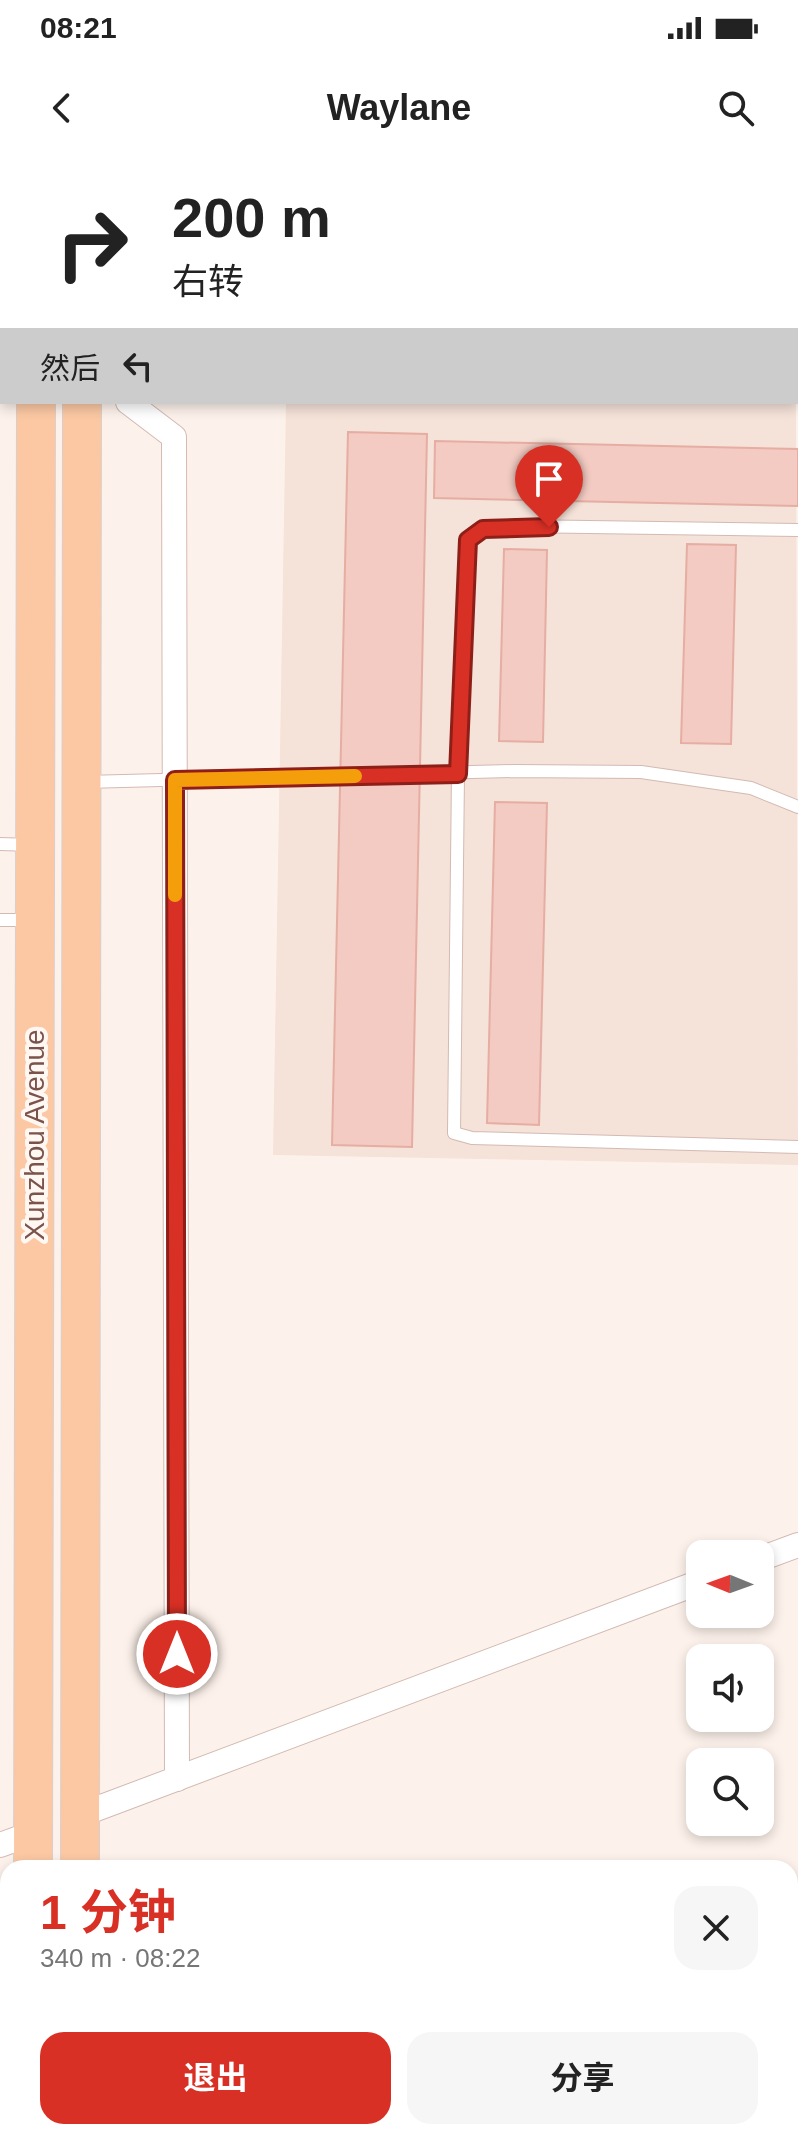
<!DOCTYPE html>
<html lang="zh">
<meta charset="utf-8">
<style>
body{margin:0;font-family:Helvetica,"Noto Sans SC",sans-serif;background:#f6f6f6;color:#222;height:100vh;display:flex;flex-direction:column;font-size:30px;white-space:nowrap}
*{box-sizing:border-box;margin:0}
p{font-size:26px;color:#767676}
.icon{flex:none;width:44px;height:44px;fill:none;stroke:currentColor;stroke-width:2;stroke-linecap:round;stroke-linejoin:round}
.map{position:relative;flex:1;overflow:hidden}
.details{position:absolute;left:0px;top:1700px;width:798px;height:280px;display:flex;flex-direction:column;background:#fff;border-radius:24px 24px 0 0;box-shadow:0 4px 12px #0003}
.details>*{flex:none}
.hud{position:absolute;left:0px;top:0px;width:798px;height:244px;box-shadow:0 4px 12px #0003;background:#fff;color:#222;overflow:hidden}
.needle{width:52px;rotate:271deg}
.fabs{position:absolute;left:686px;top:1380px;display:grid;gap:16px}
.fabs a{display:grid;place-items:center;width:88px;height:88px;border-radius:16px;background:#fff;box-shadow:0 4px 12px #0003;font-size:40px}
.pin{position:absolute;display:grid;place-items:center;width:68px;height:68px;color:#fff;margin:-82px -34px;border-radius:50% 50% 50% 0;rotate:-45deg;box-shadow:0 0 8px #0007}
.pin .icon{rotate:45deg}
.me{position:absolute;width:88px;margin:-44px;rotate:0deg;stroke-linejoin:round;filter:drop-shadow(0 0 6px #0008)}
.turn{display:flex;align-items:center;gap:28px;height:168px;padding:0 40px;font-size:36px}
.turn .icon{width:104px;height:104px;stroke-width:2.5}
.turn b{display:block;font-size:56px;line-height:68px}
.then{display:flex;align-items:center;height:76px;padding:0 40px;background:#0003;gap:16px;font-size:30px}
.round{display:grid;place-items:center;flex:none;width:84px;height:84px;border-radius:24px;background:#f6f6f6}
.overview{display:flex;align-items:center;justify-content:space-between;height:136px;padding:0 40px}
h1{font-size:48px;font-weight:700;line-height:60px;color:#d93025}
.button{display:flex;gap:16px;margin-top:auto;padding:16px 40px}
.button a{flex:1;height:92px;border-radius:24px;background:#d93025;color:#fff;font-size:32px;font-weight:700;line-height:92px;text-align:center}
.button a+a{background:#f6f6f6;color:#222}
.status{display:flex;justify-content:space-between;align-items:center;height:56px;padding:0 40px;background:#fff;direction:ltr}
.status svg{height:22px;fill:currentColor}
header{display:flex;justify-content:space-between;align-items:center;height:104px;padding:0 40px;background:#fff;font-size:36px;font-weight:700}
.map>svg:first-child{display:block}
.residential{fill:#f5e2d9}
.water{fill:#bee8e5;stroke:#a4dad7;stroke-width:2}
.building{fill:#f3cbc2;stroke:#e6ada2;stroke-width:2}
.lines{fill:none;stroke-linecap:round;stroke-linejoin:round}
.lane-casing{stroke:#d3bab2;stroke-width:14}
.street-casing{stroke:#d3bab2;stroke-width:26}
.secondary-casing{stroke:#d8bab2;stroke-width:36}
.primary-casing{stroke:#d9cfcd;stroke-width:40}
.lane{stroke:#fff;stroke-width:12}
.street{stroke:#fff;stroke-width:24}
.secondary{stroke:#fff;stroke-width:34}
.primary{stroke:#fbc8a3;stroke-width:38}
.route-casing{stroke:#8d1f18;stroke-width:20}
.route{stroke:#d93025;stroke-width:14}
.slow{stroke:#f59e0b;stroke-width:14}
.labels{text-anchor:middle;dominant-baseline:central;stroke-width:8;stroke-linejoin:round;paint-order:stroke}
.street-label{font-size:28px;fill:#79534c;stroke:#fff7f2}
</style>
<div class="status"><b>08:21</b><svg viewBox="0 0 49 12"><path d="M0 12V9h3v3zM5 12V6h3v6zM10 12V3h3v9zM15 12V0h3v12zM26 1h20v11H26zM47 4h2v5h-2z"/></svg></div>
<header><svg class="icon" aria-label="back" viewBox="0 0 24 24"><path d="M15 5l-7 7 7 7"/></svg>Waylane<svg class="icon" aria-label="search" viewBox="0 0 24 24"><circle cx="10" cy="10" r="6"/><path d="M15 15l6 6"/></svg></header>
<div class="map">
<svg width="798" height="1980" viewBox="0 0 798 1980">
<rect width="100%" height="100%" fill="#fdf2eb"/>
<path class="residential" d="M796,236L798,1005L273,995L286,242H796Z"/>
<g class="water">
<path d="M798,1800V1923L790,1934V1811Z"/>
<path d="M679,1972H762L757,1980H674Z"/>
</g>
<g class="building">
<path d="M348,272L427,274L412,987L332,985Z"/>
<path d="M435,281L798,289V346L434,338Z"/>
<path d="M687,384L736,385L731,584L681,583Z"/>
<path d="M504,389L547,390L543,582L499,581Z"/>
<path d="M495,642L547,643L539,965L487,963Z"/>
</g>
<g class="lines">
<g class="lane-casing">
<g id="lane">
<path d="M798,370L518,366L483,369L468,380L458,614L454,973L472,978L798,987"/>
<path d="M85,622L514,611L641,612L751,628L798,647"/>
<path d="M0,684L33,685"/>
<path d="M0,760H29"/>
</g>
</g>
<g class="street-casing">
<g id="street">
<path d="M128,242L174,277L177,1619"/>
<path d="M760,1399L798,1385"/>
<path d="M80,1655L700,1422"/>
<path d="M0,1685L33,1673"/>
</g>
</g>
<g class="secondary-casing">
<g id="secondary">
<path d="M0,54H2"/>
<path d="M796,71H798"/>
<path d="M0,98H2"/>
<path d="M796,116H798"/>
</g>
</g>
<g class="primary-casing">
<g id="primary">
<path d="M82,0V2"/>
<path d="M40,2V0"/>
<path d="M33,1708L36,242"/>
<path d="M80,1708L82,242"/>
<path d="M34,1972V1980"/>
<path d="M85,1972V1980"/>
</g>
</g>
<use href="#lane" class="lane"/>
<use href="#street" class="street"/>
<use href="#secondary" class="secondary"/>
<use href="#primary" class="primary"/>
</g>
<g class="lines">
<g class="route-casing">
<path id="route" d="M177,1494L175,620L458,614L468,380L483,369L549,367"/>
</g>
<use href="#route" class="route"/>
<path class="slow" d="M175,735V620L355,616"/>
</g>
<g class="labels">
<g class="street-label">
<text transform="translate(34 975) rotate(-90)">Xunzhou Avenue</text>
</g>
</g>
</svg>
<div class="fabs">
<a><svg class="needle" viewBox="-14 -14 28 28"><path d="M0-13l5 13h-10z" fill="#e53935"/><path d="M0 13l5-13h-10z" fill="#767676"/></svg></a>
<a><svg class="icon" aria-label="sound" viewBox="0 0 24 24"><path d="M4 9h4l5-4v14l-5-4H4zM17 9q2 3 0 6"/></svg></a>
<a><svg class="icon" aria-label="search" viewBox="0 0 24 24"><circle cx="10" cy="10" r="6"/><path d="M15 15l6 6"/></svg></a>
</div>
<div class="pin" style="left:549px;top:367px;background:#d93025"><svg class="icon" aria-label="arrive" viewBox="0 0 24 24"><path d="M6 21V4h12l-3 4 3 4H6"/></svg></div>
<svg class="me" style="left:177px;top:1494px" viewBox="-20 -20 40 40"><circle r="17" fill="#d93025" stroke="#fff" stroke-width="3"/><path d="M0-11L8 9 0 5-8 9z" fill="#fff"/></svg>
<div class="hud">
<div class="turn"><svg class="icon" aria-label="right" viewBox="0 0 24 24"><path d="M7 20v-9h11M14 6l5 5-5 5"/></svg><div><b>200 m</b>右转</div></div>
<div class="then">然后<svg class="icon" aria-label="left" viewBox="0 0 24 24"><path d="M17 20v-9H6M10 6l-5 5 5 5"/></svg></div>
</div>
<section class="details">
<div class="overview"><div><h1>1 分钟</h1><p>340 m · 08:22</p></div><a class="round"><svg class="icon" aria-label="close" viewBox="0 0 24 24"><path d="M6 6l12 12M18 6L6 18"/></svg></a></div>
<div class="button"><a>退出</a><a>分享</a></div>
</section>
</div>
